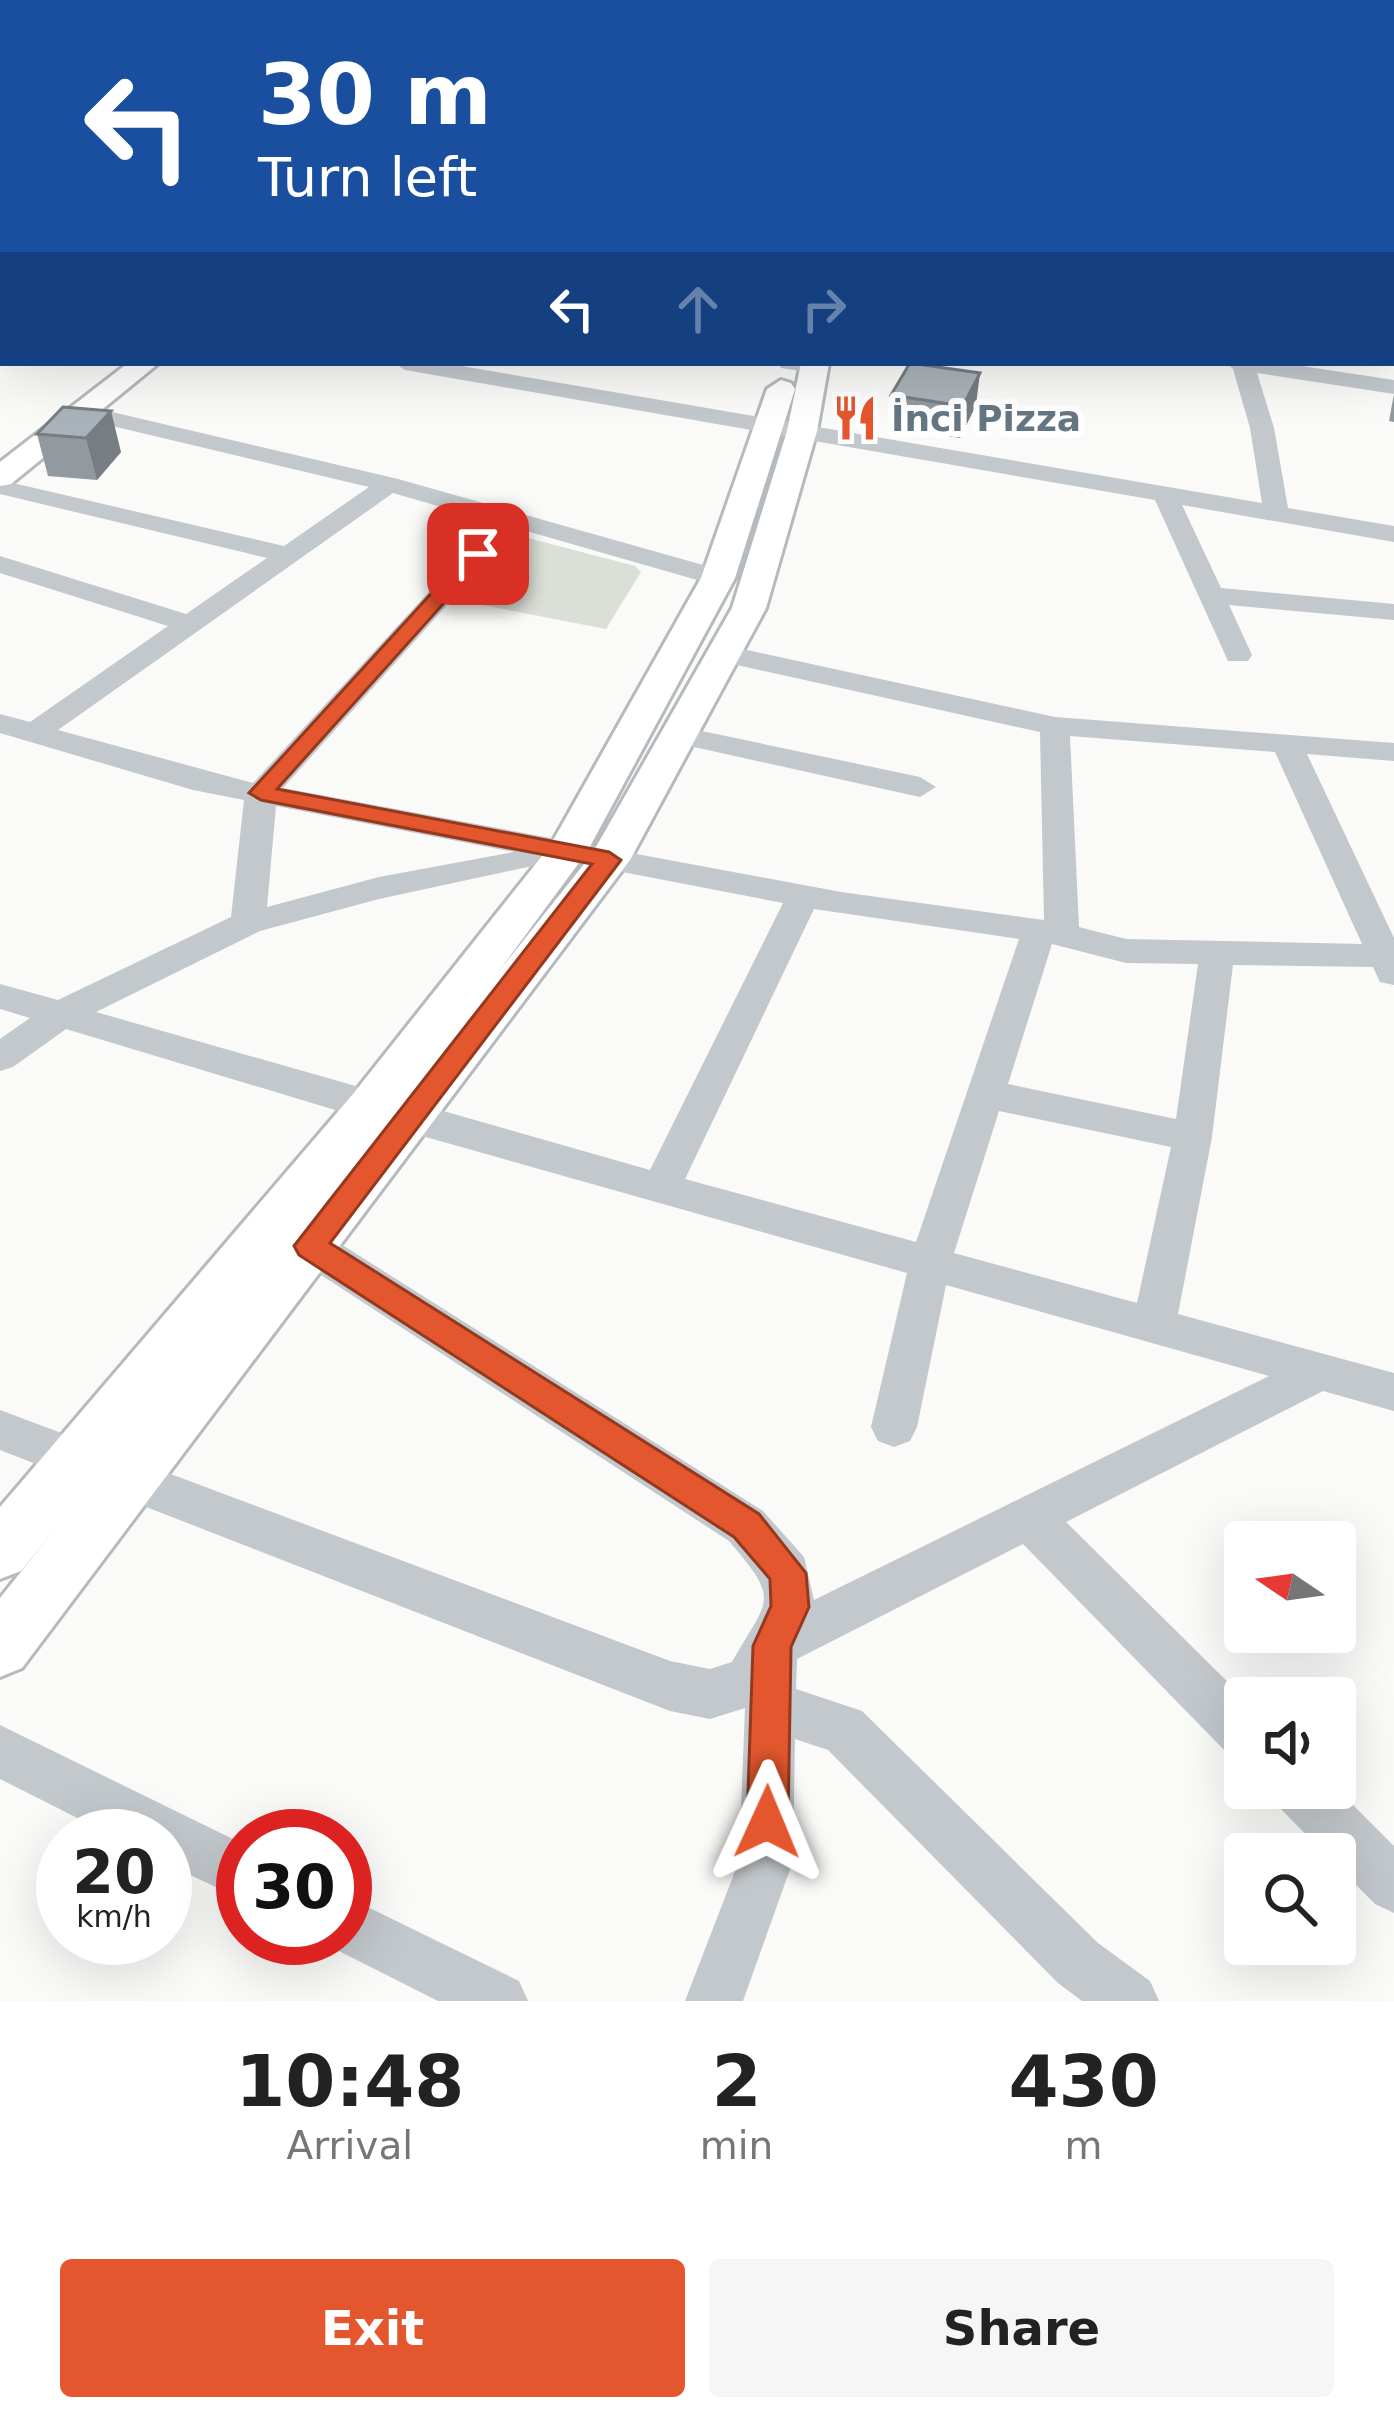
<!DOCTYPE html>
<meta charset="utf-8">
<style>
body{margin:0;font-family:"DejaVu Sans",sans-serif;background:#f6f6f6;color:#222;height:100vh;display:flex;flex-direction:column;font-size:45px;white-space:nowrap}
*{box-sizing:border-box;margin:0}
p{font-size:39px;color:#767676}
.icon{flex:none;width:66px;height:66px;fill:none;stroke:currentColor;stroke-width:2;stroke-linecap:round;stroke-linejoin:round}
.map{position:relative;height:2001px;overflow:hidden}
.drawer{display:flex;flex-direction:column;background:#fff;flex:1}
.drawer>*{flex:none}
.hud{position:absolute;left:0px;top:0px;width:1395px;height:366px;box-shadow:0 12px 48px #0002;background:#1a4fa0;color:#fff;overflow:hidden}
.needle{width:78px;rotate:283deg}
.tools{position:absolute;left:1224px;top:1521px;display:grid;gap:24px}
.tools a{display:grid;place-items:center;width:132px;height:132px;border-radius:12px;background:#fff;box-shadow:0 12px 48px #0002;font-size:60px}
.speed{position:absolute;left:36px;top:1809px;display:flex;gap:24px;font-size:60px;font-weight:700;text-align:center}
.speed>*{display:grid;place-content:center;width:156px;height:156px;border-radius:50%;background:#fff;box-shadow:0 12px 48px #0002;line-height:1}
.speed small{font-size:30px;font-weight:400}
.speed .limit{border:18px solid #d22;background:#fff;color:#111}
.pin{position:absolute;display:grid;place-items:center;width:102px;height:102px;color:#fff;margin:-51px;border-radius:24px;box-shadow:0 6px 18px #0006}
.me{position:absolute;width:132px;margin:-66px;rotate:1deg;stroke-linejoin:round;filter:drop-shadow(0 0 9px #0008)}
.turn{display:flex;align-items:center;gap:42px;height:252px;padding:0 60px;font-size:54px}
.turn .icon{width:156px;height:156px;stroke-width:2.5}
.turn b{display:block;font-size:84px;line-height:102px}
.lanes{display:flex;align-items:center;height:114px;padding:0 60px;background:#0003;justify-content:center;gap:60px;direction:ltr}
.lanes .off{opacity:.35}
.eta{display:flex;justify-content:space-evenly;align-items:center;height:204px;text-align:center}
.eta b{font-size:72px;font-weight:700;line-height:84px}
.action{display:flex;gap:24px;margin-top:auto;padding:24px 60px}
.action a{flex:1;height:138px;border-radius:12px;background:#e4572e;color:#fff;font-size:48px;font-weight:700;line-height:138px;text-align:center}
.action a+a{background:#f6f6f6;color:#222}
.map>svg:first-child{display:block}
.green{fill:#dadfd7}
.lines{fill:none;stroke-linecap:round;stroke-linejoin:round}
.major-casing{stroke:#b5babe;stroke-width:6}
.minor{fill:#c3c8cc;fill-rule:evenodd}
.major{fill:#fff;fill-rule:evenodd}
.wall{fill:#929a9f}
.shaded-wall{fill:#777d82}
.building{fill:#aab3b9;stroke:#777d82;stroke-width:3}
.route{fill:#e4572e;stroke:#94391e;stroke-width:3}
.labels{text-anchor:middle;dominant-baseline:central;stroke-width:12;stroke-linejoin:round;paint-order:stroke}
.far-poi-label{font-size:36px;font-weight:bold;fill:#657683;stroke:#fff;text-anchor:start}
</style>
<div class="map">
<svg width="1394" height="2001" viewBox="0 0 1394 2001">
<rect width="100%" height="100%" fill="#fafaf8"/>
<path class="green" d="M528,538L635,566L641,572L606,629L457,600L509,540Z"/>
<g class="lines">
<g class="major-casing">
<g id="major">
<rect x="0" y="292" width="3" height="16"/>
<path d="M128,363H159L11,484L0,486V462Z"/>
<path d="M801,363H829L817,431L766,608L630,860L22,1668L0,1677V1598L56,1528L21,1571L0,1579V1507L353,1094L550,846L701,578L767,389L781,380L791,383L795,389L735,578L587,852L499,971L592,854L732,608L787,431Z"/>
</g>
</g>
<g class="minor">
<path d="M430,0H449L451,3H432Z"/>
<path d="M827,0H875L877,3H829Z"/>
<path d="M1196,0H1234L1236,3H1198Z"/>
<path d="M1363,0H1380L1382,3H1365Z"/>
<rect x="1392" y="42" width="2" height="10"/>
<path d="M3,54V64L0,65V55Z"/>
<rect x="1392" y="115" width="2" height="11"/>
<rect x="1392" y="155" width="2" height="10"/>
<rect x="0" y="165" width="3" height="10"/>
<path d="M1392,192L1394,193V206L1392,205Z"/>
<rect x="1392" y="225" width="2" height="12"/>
<rect x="1392" y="261" width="2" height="13"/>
<rect x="1392" y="320" width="2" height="12"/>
<path d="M394,363H444L1262,503L1250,428L1233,369L1227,363H1282L1394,380V394L1257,373L1274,428L1288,508L1394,526V542L1182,505L1221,588L1394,604V620L1229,605L1252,655L1248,661H1228L1155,500L405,370Z"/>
<path d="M778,363H823L825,366L814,373L781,368Z"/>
<path d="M95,408L398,479L728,572L731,578L718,586L516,528L283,788L841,892L1044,920L1040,732L714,660L710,654L714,648L724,645L1055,717L1394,743V761L1307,754L1394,938V985L1380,982L1373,967L1233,965L1212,1137L1178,1314L1394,1373V1411L1323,1391L1066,1522L1245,1699V1761L1227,1753L1023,1544L797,1659L796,1689L862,1711L1098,1943L1150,1981L1159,2001H1082L1058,1983L828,1750L795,1739L793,1861L743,2001H685L739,1861L745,1708L710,1719L670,1711L0,1450V1410L670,1661L710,1669L732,1662C769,1597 781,1602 729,1541L295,1258L289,1246L295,1234L310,1230L325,1234L763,1511L804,1557L814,1600L1269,1376L946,1285L917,1427L910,1441L894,1447L878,1441L871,1427L907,1273L408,1132L66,1029L13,1067L0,1071V1039L30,1018L0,1009V984L58,1000L231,917L244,800L193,790L0,733V714L30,722L168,626L0,573V556L186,614L267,558L0,494V480L284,546L369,487L87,420V410ZM393,493L493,522L253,783L58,730ZM1070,736L1275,752L1362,944L1126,939L1079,927ZM276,806L514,852L379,877L267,907ZM560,860L783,903L650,1170L96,1012L260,931L379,899ZM814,909L1019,939L916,1242L685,1179ZM1052,944L1126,963L1198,964L1176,1119L1008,1084ZM999,1111L1171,1147L1137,1303L954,1253Z"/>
<path d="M678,726L920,777L936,787L920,797L667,741L663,735L667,729Z"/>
<path d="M0,1725L243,1844V1900L165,1863V1836H113L0,1779Z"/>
<path d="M1335,1787L1394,1846V1913L1375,1904L1335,1864V1854H1325L1279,1807L1272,1788Z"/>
<path d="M345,1896L519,1981L528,2001H438L325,1944L323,1938H345Z"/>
</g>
<use href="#major" class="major"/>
</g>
<g class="wall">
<path d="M1394,394V422L1389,421Z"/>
<path d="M891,395L976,405L960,438L889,427Z"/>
<path d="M63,407L121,452L97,480L48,476L37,434Z"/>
</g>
<g class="shaded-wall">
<path d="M980,373L976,405L960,438L963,406Z"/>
<path d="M111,411L121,452L97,480L86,438Z"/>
</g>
<g class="building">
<path d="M910,363L980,373L963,406L891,395Z"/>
<path d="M63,407L111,411L86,438L37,434Z"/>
</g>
<path class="route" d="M471,550L488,554L277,789L609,852L621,860L330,1243L759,1514L806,1573L809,1607L791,1647L788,1822L782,1837L767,1843L753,1837L747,1822L753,1646L771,1606L770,1579L734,1537L299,1255L294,1246L592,864L261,800L249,793Z"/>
<defs>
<g id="restaurant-bare" transform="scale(3.6)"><path d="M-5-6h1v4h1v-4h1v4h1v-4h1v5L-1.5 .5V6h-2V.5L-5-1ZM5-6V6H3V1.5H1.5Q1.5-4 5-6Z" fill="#e4572e" stroke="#fff" stroke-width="2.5" paint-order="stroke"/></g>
</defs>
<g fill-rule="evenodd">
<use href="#restaurant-bare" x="855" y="418"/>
</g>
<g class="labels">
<g class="far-poi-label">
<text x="891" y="418">İnci Pizza</text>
</g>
</g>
</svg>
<div class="tools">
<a><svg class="needle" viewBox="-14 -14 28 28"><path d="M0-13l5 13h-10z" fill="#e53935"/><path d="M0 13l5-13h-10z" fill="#767676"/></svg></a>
<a><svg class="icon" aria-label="sound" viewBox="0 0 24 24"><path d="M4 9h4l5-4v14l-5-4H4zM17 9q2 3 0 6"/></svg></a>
<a><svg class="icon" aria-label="search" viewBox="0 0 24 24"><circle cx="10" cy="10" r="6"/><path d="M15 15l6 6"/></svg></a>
</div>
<div class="speed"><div>20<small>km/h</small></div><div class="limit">30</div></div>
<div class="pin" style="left:478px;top:554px;background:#d93025"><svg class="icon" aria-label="arrive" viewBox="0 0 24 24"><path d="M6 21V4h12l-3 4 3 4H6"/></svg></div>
<svg class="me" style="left:767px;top:1822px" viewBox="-20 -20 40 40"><path d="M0-17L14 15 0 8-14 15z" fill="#e4572e" stroke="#fff" stroke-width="4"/></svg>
<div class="hud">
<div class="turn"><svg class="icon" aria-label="left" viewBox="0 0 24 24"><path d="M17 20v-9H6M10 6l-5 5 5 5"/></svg><div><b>30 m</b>Turn left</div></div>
<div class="lanes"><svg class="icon" aria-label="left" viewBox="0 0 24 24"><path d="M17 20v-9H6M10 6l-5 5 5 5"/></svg><svg class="icon off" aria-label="ahead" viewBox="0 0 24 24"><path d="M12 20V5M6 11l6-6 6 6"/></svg><svg class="icon off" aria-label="right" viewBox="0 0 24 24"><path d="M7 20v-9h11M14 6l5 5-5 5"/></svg></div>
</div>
</div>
<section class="drawer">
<div class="eta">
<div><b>10:48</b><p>Arrival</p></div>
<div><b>2</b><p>min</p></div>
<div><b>430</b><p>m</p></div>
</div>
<div class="action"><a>Exit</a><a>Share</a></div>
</section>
